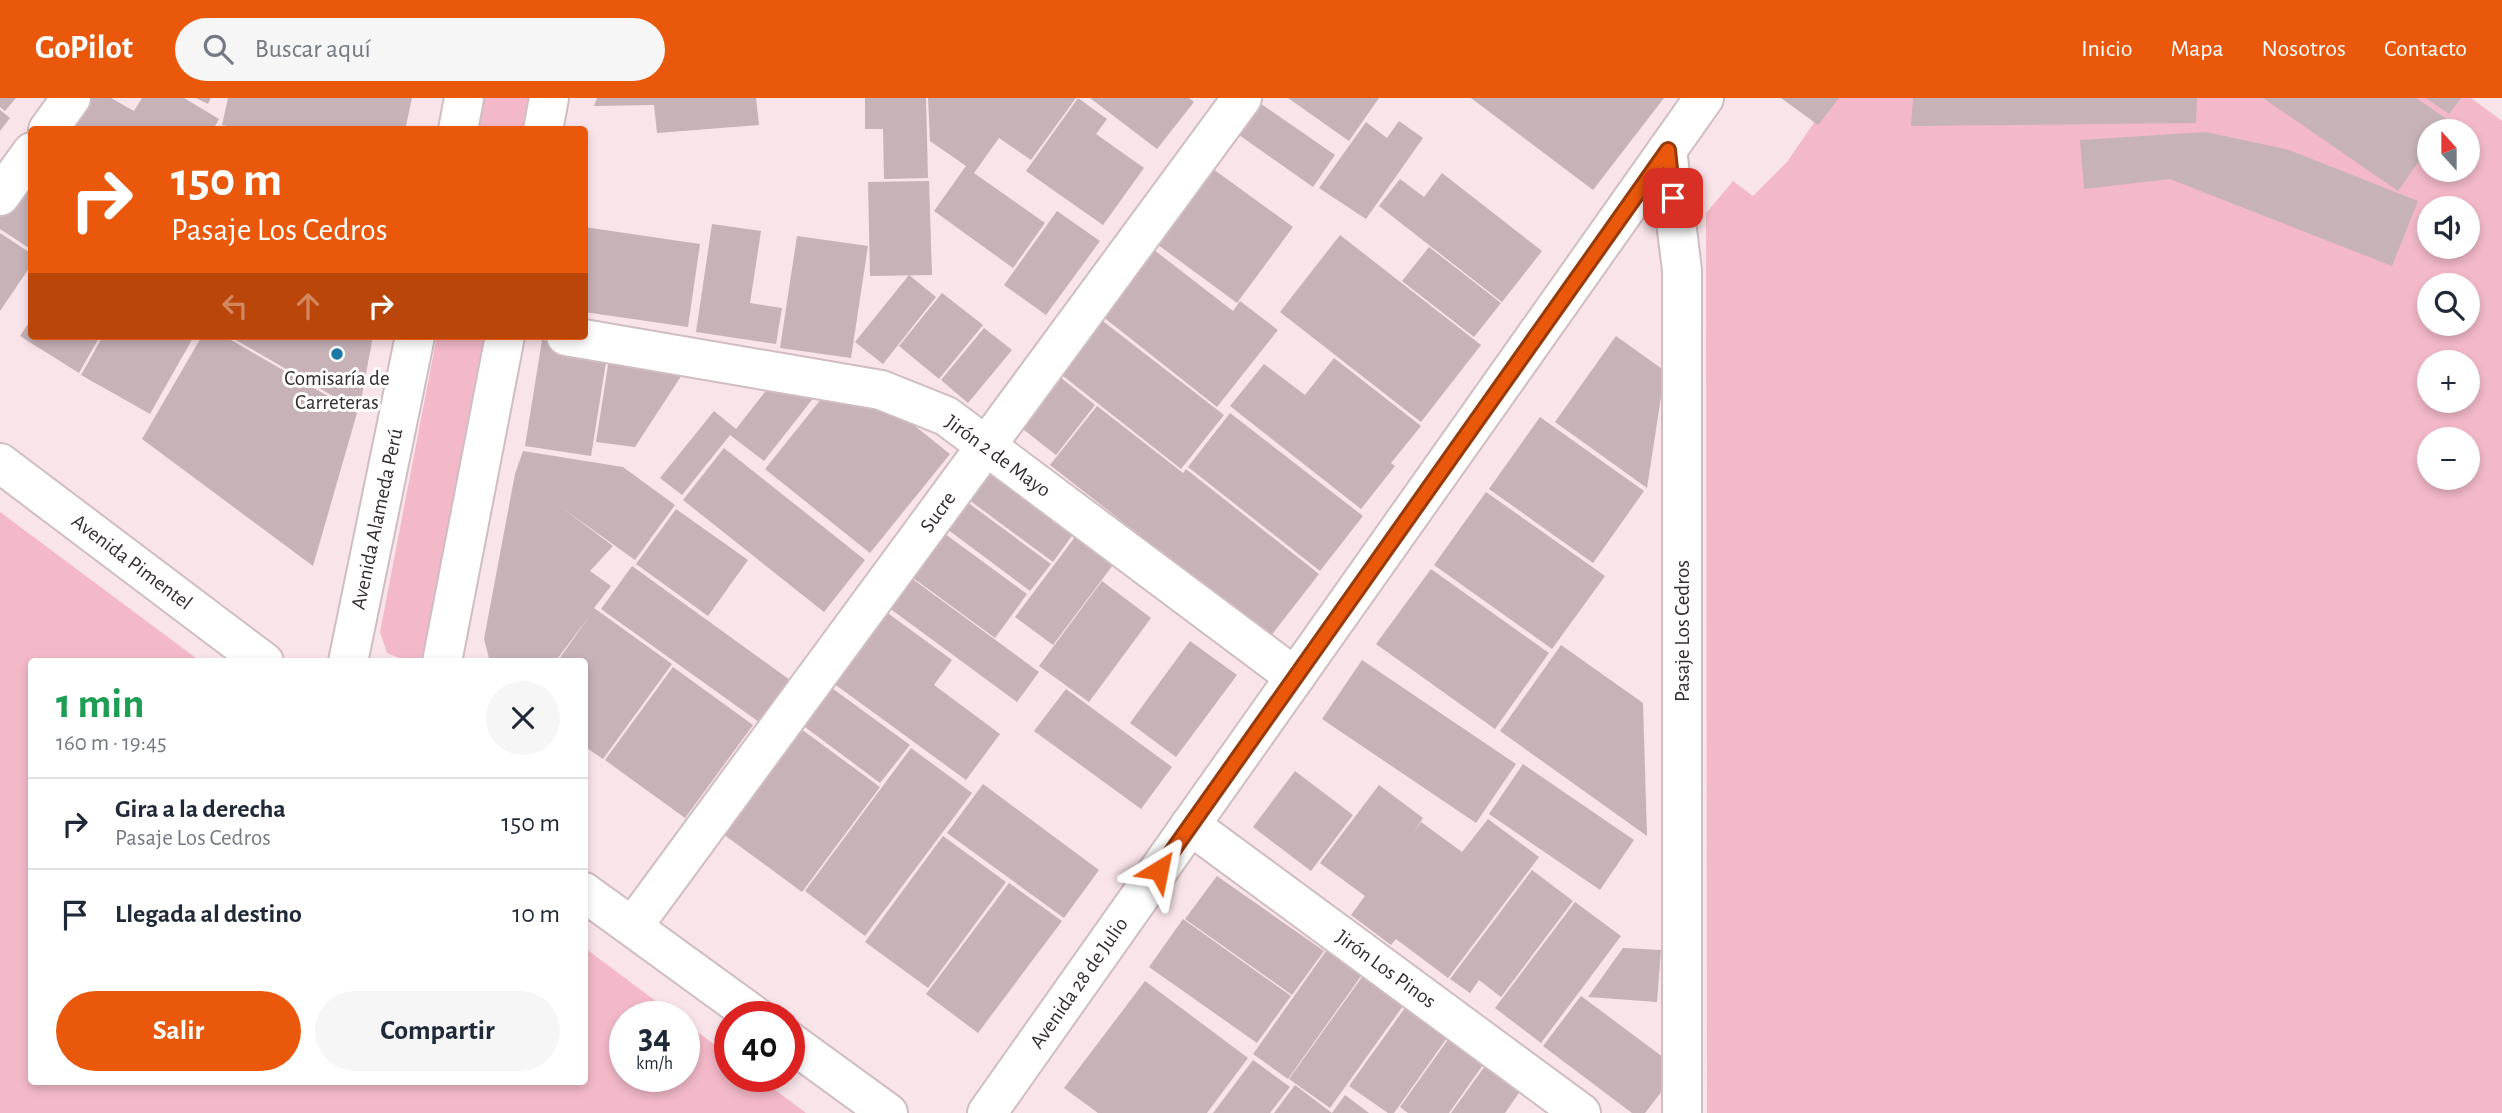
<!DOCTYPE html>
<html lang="es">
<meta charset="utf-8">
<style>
body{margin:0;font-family:"Alegreya Sans",sans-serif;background:#f6f6f7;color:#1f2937;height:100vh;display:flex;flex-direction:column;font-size:26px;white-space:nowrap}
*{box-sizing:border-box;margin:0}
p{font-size:23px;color:#747a83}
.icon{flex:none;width:38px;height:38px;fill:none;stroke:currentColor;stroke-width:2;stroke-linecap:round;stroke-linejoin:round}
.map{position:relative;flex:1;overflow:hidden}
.panel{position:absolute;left:28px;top:560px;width:560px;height:427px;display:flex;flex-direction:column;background:#fff;border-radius:7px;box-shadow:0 4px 10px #0003}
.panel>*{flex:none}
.top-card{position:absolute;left:28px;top:28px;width:560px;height:214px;border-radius:7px;box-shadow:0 4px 10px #0003;background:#ea580c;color:#fff;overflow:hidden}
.needle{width:46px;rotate:339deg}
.buttons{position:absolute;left:2417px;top:21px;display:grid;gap:14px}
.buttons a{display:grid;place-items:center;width:63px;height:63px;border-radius:50%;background:#fff;box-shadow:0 4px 10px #0003;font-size:35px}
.speed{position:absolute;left:609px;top:903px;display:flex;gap:14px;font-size:35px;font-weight:700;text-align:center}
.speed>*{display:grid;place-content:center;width:91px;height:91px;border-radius:50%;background:#fff;box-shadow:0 4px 10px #0003;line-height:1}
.speed small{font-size:18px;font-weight:400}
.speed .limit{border:10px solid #d22;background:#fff;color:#111}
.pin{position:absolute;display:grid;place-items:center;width:60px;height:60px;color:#fff;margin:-30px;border-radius:14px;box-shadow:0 4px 10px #0006}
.me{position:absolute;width:77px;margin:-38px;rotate:35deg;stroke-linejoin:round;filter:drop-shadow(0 0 5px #0008)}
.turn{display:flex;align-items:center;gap:24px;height:147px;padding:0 28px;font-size:32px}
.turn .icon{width:91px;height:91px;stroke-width:2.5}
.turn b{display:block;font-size:49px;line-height:60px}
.lanes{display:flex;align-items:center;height:66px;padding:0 28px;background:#0003;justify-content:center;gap:35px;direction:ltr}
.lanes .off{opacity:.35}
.round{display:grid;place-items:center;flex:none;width:74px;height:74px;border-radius:37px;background:#f6f6f7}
.overview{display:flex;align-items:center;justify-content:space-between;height:119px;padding:0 28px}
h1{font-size:42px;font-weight:700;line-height:52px;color:#1e9e55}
.button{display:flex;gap:14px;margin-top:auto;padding:14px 28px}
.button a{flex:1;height:80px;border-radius:42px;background:#ea580c;color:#fff;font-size:28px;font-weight:700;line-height:80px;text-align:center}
.button a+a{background:#f6f6f7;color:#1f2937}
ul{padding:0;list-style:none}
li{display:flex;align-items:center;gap:21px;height:91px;padding:0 28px;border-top:2px solid #e0e1e3}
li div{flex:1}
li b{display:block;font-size:26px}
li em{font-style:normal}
header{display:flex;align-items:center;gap:42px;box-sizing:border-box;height:98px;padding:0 35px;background:#ea580c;color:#fff}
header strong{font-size:33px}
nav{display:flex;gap:38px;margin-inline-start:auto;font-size:24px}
.search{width:490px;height:63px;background:#f6f6f7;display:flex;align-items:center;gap:18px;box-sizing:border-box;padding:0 24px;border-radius:38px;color:#747a83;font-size:26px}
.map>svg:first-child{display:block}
.green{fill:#f3b9c8;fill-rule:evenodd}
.building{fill:#c6b2b7}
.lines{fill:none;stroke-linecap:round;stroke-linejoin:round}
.minor-casing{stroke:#d0bdc1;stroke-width:42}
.highway-casing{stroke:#d0bdc1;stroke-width:42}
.minor{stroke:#fff;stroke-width:38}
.highway{stroke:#fff;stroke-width:38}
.route-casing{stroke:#983908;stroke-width:18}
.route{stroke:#ea580c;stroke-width:12}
.poi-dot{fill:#1c79a7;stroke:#fff;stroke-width:2.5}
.labels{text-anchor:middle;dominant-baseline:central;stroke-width:6;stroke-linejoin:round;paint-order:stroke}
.poi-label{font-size:21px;fill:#342d2e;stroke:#fff}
.street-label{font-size:21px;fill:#342d2e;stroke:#fff}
</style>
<header>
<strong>GoPilot</strong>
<div class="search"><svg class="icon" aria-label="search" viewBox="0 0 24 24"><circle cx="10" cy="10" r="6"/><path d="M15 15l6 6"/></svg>Buscar aquí</div>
<nav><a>Inicio</a><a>Mapa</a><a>Nosotros</a><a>Contacto</a></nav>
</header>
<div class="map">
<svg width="2502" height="1015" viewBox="0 0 2502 1015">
<rect width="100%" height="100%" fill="#f9e4e9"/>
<g class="green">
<path d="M483,0H528L522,31L477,32Z"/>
<path d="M1831,0H2471L2502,23V1015H1707L1706,115L1733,83L1753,98L1787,64ZM2429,33H2468V72H2429ZM2429,110H2468V149H2429ZM2429,187H2468V226H2429ZM2429,264H2468V303H2429ZM2429,341H2468V380H2429Z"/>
<path d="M437,238H485L428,558C412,567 402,561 387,555L380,534Z"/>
<path d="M0,414L200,563L32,564V984H584L585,850L677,919H625V978H684V924L730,958V978H757L806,1015H0Z"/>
</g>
<g class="building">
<path d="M0,0H16L5,13L0,9Z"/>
<path d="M80,0H111L134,13L142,0H184L219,21L213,32H64Z"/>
<path d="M196,0H211L208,6Z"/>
<path d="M228,0H412L405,32H246L222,27Z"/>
<path d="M597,0H756L759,27L657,35L654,7L594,8Z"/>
<path d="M865,0H926L928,80L884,81L883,31H865Z"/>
<path d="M928,0H1076L1031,62L999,40L974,75L1045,125L1013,170L934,113L966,68L930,43Z"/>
<path d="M1078,0L1107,21L1096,36L1144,70L1103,127L1026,73Z"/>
<path d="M1090,0H1189L1194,4L1157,51Z"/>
<path d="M1288,0H1379L1349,43Z"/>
<path d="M1471,0H1664L1593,92Z"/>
<path d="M1781,0H1839L1818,27Z"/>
<path d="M1913,0H2197L2196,25L1911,28Z"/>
<path d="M2263,0H2416L2448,22L2440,33H2429V49L2398,93Z"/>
<path d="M2426,0H2461L2449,16Z"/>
<path d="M1254,1L1335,57L1313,89L1232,32Z"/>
<path d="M0,12L10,20L0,33Z"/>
<path d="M1399,23L1423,40L1366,121L1319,90L1366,24L1387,40Z"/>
<path d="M2206,34L2289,52L2418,103L2392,168L2170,81L2084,91L2080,42Z"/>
<path d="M1202,63L1293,129L1237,205L1146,138Z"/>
<path d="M32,74V152L0,131V110Z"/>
<path d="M1442,75L1542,153L1502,204L1379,108L1400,81L1424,99Z"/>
<path d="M929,83L932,177L870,178L868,84Z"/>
<path d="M1057,113L1100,143L1046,217L1004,187Z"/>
<path d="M712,126L761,133L750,205L782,210L776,246L696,234Z"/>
<path d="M584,129L700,146L688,229L584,214Z"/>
<path d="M0,135L32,156V166L0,213Z"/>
<path d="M1340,137L1481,247L1421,324L1280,214Z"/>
<path d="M797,138L868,148L851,260L780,250Z"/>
<path d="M1149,148L1233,213L1240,203L1278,232L1217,309L1097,214Z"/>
<path d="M1429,149L1501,205L1474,239L1402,183Z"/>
<path d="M909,177L936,199L883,266L855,244Z"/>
<path d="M942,195L983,227L939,281L899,248Z"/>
<path d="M1095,217L1224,317L1181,371L1053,270Z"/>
<path d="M32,220V238H100L79,275L20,238Z"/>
<path d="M984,230L1012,252L968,305L941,282Z"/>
<path d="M103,238H194L150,316L81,277Z"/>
<path d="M202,238H224L357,315L313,468L142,341Z"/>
<path d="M229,238H373L359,313Z"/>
<path d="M1616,238L1665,273L1647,390L1555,324Z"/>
<path d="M542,242L608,252L591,358L525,348Z"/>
<path d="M611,248L691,263L635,349L596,344Z"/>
<path d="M1334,260L1421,328L1391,365L1395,368L1361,411L1230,308L1264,266L1305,297Z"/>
<path d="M1050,271L1095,307L1056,357L1010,321Z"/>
<path d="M768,290L815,298L764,363L730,337L682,397L660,380L714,313L736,331Z"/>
<path d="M830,290L886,305L950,356L870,455L765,371Z"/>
<path d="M1097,308L1183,375L1186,371L1319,476L1270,539L1050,367Z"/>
<path d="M1230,315L1363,418L1320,473L1188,369Z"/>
<path d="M1540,319L1644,393L1593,465L1489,391Z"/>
<path d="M724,350L865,462L824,514L683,402Z"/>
<path d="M523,353L623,369L675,407L635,462L561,409L613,448L590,473L611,488L594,510L672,566L603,661L584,648V564H557L591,516L555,564H490L484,541L515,376Z"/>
<path d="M982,368L1074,435L1053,464L961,396Z"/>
<path d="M1486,394L1605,478L1552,551L1434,467Z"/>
<path d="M959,398L1051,466L1030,493L939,425Z"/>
<path d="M676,411L748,462L708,518L636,466Z"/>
<path d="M937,430L1027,496L995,540L905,474Z"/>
<path d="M1075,439L1113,467L1053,547L1015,519Z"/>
<path d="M632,468L790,582L759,624L601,511Z"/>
<path d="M1431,471L1549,555L1495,631L1376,546Z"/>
<path d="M903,474L1039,574L1017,604L881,504Z"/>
<path d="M1102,483L1151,520L1089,604L1039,568Z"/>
<path d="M882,511L952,562L934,587L1000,636L966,682L829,582Z"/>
<path d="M1190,543L1237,577L1176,659L1130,625Z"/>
<path d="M1561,547L1643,605L1647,738L1500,633Z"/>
<path d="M1362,562L1516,666L1476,725L1322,621Z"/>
<path d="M673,569L753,627L685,720L605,662Z"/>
<path d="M825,585L910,647L880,685L797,623Z"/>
<path d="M1066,591L1172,669L1141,711L1034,633Z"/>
<path d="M797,628L880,689L802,794L719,733Z"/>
<path d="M911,650L972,695L865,838L805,793Z"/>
<path d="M1523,666L1634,742L1600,792L1489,716Z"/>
<path d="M1295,673L1353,717L1311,773L1253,729Z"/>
<path d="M983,686L1099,772L1064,820L947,735Z"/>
<path d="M1379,687L1423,720L1413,735L1421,724L1462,754L1488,721L1539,759L1448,880L1396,841L1391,847L1351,817L1365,798L1320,765Z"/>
<path d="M943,738L1006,784L928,890L865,844Z"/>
<path d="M1532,772L1573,803L1501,899L1479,882L1470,895L1450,881Z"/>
<path d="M1217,778L1324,853L1292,897L1185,821Z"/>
<path d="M1009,785L1062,823L978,935L926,896Z"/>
<path d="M1575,804L1621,838L1541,945L1495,910Z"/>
<path d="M1183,821L1291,898L1257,945L1149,869Z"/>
<path d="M1331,846L1366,871L1288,981L1253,956Z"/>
<path d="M1623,850L1661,852L1657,904L1588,899Z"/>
<path d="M1372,865L1413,894L1330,1010L1289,981Z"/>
<path d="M1145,883L1248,960L1207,1015H1098L1064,990Z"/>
<path d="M1581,898L1679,971L1645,1015H1632L1543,948Z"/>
<path d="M1407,907L1449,937L1394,1015H1388L1349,988Z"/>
<path d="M1449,940L1490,957L1449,1015H1408L1400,1009Z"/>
<path d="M1490,961L1525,986L1505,1015H1451Z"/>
<path d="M1253,962L1290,989L1270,1015H1213Z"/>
<path d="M1295,987L1332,1015L1345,997L1369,1015H1274Z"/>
</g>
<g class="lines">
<g class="minor-casing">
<g id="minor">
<path d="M48,32L71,0"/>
<path d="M458,32L464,0"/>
<path d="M1667,52L1682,172V1015"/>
<path d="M0,98L32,54"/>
<path d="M566,238L881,292L946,318L1295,579"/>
<path d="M348,564L415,238"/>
<path d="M1190,727L1581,1015"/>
<path d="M633,828L1242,0"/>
<path d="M987,1015L1704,0"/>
</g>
</g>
<g class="highway-casing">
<g id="highway">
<path d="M543,32L549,0"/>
<path d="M0,365L264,564"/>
<path d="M442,564L505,238"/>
<path d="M584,794L756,919"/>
<path d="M789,943L888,1015"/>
</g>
</g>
<use href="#minor" class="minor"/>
<use href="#highway" class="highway"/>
</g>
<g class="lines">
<g class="route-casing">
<path id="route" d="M1159,772L1668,52L1673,100"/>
</g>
<use href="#route" class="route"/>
</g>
<circle class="poi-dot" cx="337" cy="256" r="7"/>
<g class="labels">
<g class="poi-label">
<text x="337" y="280">Comisaría de<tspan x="337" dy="24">Carreteras</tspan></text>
</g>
<g class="street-label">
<text transform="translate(998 358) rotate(36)">Jirón 2 de Mayo</text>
<text transform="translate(938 414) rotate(-54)">Sucre</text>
<text transform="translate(377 421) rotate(-78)">Avenida Alameda Perú</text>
<text transform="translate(132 464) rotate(37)">Avenida Pimentel</text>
<text transform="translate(1682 533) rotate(-90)">Pasaje Los Cedros</text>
<text transform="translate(1386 871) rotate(36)">Jirón Los Pinos</text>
<text transform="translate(1079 885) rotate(-55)">Avenida 28 de Julio</text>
</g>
</g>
</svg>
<div class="buttons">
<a><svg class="needle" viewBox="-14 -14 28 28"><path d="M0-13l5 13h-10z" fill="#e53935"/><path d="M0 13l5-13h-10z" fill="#747a83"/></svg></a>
<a><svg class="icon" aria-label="sound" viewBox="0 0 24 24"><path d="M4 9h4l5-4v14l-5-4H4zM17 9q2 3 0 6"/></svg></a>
<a><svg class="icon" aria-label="search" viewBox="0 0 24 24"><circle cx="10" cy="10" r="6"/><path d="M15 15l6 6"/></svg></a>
<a>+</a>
<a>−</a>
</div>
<div class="speed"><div>34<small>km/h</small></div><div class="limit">40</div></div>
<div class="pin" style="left:1673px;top:100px;background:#d93025"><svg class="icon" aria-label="arrive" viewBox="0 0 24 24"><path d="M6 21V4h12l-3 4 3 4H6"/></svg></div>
<svg class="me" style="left:1159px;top:772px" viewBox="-20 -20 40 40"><path d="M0-17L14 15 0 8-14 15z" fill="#ea580c" stroke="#fff" stroke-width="4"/></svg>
<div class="top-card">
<div class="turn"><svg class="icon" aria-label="right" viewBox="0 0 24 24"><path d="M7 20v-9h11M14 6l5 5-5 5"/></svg><div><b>150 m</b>Pasaje Los Cedros</div></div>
<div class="lanes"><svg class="icon off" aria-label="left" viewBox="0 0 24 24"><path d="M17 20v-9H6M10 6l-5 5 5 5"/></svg><svg class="icon off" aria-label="ahead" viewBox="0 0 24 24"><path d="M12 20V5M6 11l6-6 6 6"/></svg><svg class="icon" aria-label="right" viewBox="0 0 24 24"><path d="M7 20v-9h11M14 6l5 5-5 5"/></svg></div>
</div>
<section class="panel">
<div class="overview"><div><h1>1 min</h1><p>160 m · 19:45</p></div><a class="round"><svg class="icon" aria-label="close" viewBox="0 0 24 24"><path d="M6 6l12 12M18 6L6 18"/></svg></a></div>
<ul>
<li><svg class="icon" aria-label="right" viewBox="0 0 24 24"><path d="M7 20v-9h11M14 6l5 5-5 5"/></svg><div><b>Gira a la derecha</b><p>Pasaje Los Cedros</p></div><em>150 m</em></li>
<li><svg class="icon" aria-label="arrive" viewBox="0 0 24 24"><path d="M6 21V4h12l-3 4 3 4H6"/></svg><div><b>Llegada al destino</b></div><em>10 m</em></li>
</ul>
<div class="button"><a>Salir</a><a>Compartir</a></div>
</section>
</div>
